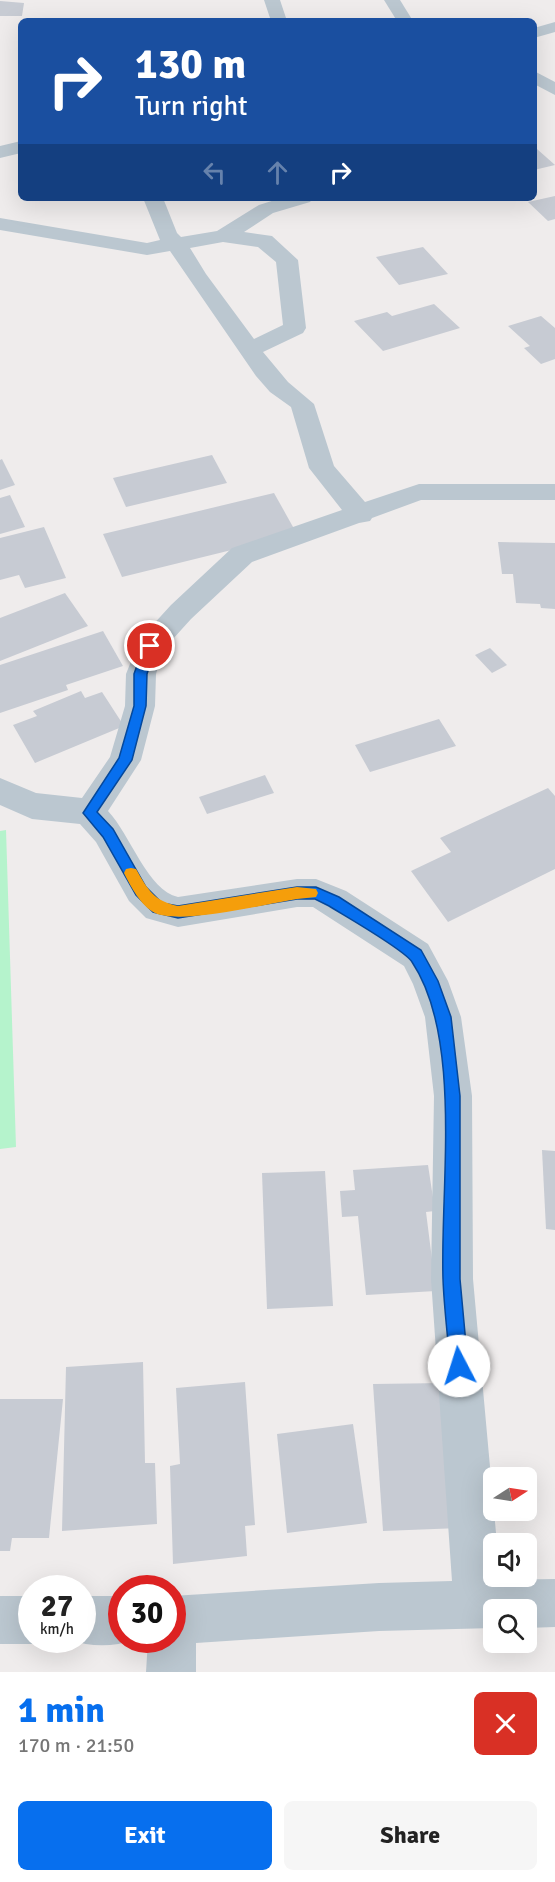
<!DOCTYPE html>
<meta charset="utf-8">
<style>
body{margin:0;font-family:Signika,sans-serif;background:#f6f6f6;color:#222;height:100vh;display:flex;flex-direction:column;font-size:22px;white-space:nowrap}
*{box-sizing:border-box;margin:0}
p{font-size:20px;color:#767676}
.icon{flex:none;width:33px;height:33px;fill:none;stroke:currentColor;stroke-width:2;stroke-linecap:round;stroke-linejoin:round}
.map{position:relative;height:1672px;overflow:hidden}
.sheet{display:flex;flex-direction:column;background:#fff;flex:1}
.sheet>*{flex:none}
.hud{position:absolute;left:18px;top:18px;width:519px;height:183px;border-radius:9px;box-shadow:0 6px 24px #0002;background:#1a4fa0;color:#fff;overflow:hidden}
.needle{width:39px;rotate:78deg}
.buttons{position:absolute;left:483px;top:1467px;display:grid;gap:12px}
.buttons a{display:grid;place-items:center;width:54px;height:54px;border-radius:9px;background:#fff;box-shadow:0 6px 24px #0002;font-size:30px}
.speed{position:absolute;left:18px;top:1575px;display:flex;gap:12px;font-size:30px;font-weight:700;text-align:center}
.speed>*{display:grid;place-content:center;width:78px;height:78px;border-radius:50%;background:#fff;box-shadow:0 6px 24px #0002;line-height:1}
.speed small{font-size:15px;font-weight:400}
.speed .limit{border:9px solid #d22;background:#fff;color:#111}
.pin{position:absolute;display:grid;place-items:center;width:51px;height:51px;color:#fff;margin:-26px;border:3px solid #fff;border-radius:50%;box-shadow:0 2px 6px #0007}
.me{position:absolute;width:66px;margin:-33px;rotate:355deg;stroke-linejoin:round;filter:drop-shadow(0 0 4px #0008)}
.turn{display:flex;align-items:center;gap:21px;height:126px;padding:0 18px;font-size:27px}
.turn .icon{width:78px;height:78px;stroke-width:2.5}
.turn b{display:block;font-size:42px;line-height:51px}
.lanes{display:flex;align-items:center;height:57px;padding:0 18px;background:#0003;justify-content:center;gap:30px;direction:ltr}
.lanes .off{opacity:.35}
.round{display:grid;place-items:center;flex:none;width:63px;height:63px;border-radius:9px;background:#f6f6f6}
.overview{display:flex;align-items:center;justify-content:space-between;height:102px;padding:0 18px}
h1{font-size:36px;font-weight:800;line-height:45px;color:#076fee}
.action{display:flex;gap:12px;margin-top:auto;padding:12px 18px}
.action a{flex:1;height:69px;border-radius:9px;background:#076fee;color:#fff;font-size:24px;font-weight:800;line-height:69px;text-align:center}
.action a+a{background:#f6f6f6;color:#222}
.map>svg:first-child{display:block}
.green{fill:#b5f3cc}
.building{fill:#c7cbd3}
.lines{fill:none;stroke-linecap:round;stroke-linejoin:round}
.minor{fill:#bbc7d0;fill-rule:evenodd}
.route{fill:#076fee;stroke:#05489b;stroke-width:1.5}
.slow{fill:#f59e0b}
</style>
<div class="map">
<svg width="555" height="1672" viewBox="0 0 555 1672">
<rect width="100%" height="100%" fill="#efecec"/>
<path class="green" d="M6,830L16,1147L0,1149V831Z"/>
<g class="building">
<path d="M0,1L24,3L22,16H0Z"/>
<path d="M537,149L555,165L534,170V150Z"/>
<path d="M555,196V219L548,221L528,202Z"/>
<path d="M423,247L448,274L399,285L376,257Z"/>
<path d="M434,304L460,328L383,351L354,321L387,312L392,316Z"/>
<path d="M541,316L555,328V359L541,364L524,348L530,346L508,326Z"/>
<path d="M212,455L227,483L126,507L113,478Z"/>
<path d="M2,459L15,485L0,490V460Z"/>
<path d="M274,493L297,534L122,577L103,534Z"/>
<path d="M10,495L25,527L0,534V498Z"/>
<path d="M44,527L66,578L25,588L19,575L0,580V538Z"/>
<path d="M498,542L555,543V609L541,608L540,604L516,603L513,574H502Z"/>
<path d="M65,593L88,626L0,661V618Z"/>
<path d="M103,631L123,666L66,685L68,690L0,713V665Z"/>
<path d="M490,648L507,665L492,673L475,655Z"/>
<path d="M81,691L85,698L102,692L124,726L35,763L13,725L37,716L33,711Z"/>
<path d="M439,719L456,746L370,772L355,745Z"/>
<path d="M265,775L274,793L207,814L199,797Z"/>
<path d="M548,788L555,796V869L448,922L411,871L451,852L440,838Z"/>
<path d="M542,1150L555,1151V1230L546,1229Z"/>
<path d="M428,1165L435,1211L426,1212L436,1291L366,1295L358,1216L342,1217L340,1191L355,1190L353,1170Z"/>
<path d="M325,1171L333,1306L267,1309L262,1173Z"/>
<path d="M143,1362L145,1463H155L157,1524L62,1531L66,1367Z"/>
<path d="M245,1382L255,1525L245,1526L247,1556L173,1564L170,1466L180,1464L176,1388Z"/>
<path d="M445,1383L460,1528L383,1531L373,1384Z"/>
<path d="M0,1399H63L49,1538H12L10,1551H0Z"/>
<path d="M353,1424L367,1523L287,1533L277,1434Z"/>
</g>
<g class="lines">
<g class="minor">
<path d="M264,0H280L287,21H271Z"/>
<path d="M384,0H400L413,21H397Z"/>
<path d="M555,22V32L534,38V28Z"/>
<path d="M534,71L555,82V95L534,84Z"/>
<path d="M21,141V153L0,158V146Z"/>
<path d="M143,198H163L177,233L181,237L217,231L259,205L281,198H313L310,202L273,213L244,232L272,236L298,260L306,328L303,333L263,352L288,382L314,404L334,466L365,502L419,484H555V500H421L372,518L370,521L359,523L252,562L191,619L163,650L156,674L155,706L141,760L108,811C130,834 148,891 178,897L297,879H316L346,891L428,944L448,981L461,1017L472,1096L473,1279L497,1544H494V1576H500V1580L555,1579V1627L526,1628V1610H494V1628L379,1631L196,1643V1672H146L148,1640H172V1596L379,1583L452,1581L431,1279L434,1096L425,1017L413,984L404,966L313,907H297L178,927L146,918L129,901L96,842L80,824L32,819L0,805V778L36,793L82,798L110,757L125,706L126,674L140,639L171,605L232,548L342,510L309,468L291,407L270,392L256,376L170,251L147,255L0,230V218L147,243L160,240ZM223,242L258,247L276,262L283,325L254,339L206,274L190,248Z"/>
<path d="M0,1596H32V1640H43L32,1644H0Z"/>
<path d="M82,1596H122V1640H133C115,1647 89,1647 71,1640H82Z"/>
</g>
</g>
<path class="route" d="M150,642L156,646L147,674L146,706L132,760L97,812L113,829L146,887L162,903L178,906L297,887H316L339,897L421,950L438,981L451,1017L460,1096V1279L468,1366L466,1372L459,1375L453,1372L450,1366C448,1337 444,1308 443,1279C440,1189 463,1038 412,962C405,950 345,916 329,906L315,899H297L178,918L153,912L136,895L103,837L83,813L119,758L134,706V674L144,646Z"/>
<path class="slow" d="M131,868L136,869C148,890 154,901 178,906L297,887L316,889L318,893L316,897L297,899C265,904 182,925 155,913C141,906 131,887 124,873L126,869Z"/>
</svg>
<div class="buttons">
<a><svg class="needle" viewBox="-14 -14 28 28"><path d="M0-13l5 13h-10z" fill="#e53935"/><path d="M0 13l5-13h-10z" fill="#767676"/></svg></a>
<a><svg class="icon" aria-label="sound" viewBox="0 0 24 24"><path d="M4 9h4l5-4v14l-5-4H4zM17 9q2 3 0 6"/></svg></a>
<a><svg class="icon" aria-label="search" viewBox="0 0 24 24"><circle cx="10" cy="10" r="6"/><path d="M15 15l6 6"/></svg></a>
</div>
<div class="speed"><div>27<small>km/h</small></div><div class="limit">30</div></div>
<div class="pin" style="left:150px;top:646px;background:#d93025"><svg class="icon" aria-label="arrive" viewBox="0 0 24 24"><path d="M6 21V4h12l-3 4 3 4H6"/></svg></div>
<svg class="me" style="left:459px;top:1366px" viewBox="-20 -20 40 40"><circle r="19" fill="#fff"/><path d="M0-13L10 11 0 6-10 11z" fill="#076fee"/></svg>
<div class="hud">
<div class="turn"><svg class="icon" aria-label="right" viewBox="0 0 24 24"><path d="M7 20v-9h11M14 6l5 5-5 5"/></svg><div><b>130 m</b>Turn right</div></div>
<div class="lanes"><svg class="icon off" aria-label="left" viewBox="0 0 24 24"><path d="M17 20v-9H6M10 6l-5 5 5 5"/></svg><svg class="icon off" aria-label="ahead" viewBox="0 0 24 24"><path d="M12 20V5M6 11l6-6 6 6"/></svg><svg class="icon" aria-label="right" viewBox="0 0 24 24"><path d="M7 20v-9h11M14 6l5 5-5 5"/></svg></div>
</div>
</div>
<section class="sheet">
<div class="overview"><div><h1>1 min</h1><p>170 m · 21:50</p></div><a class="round" style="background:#d93025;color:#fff"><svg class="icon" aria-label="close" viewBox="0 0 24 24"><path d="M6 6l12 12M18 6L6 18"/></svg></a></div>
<div class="action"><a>Exit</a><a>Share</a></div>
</section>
